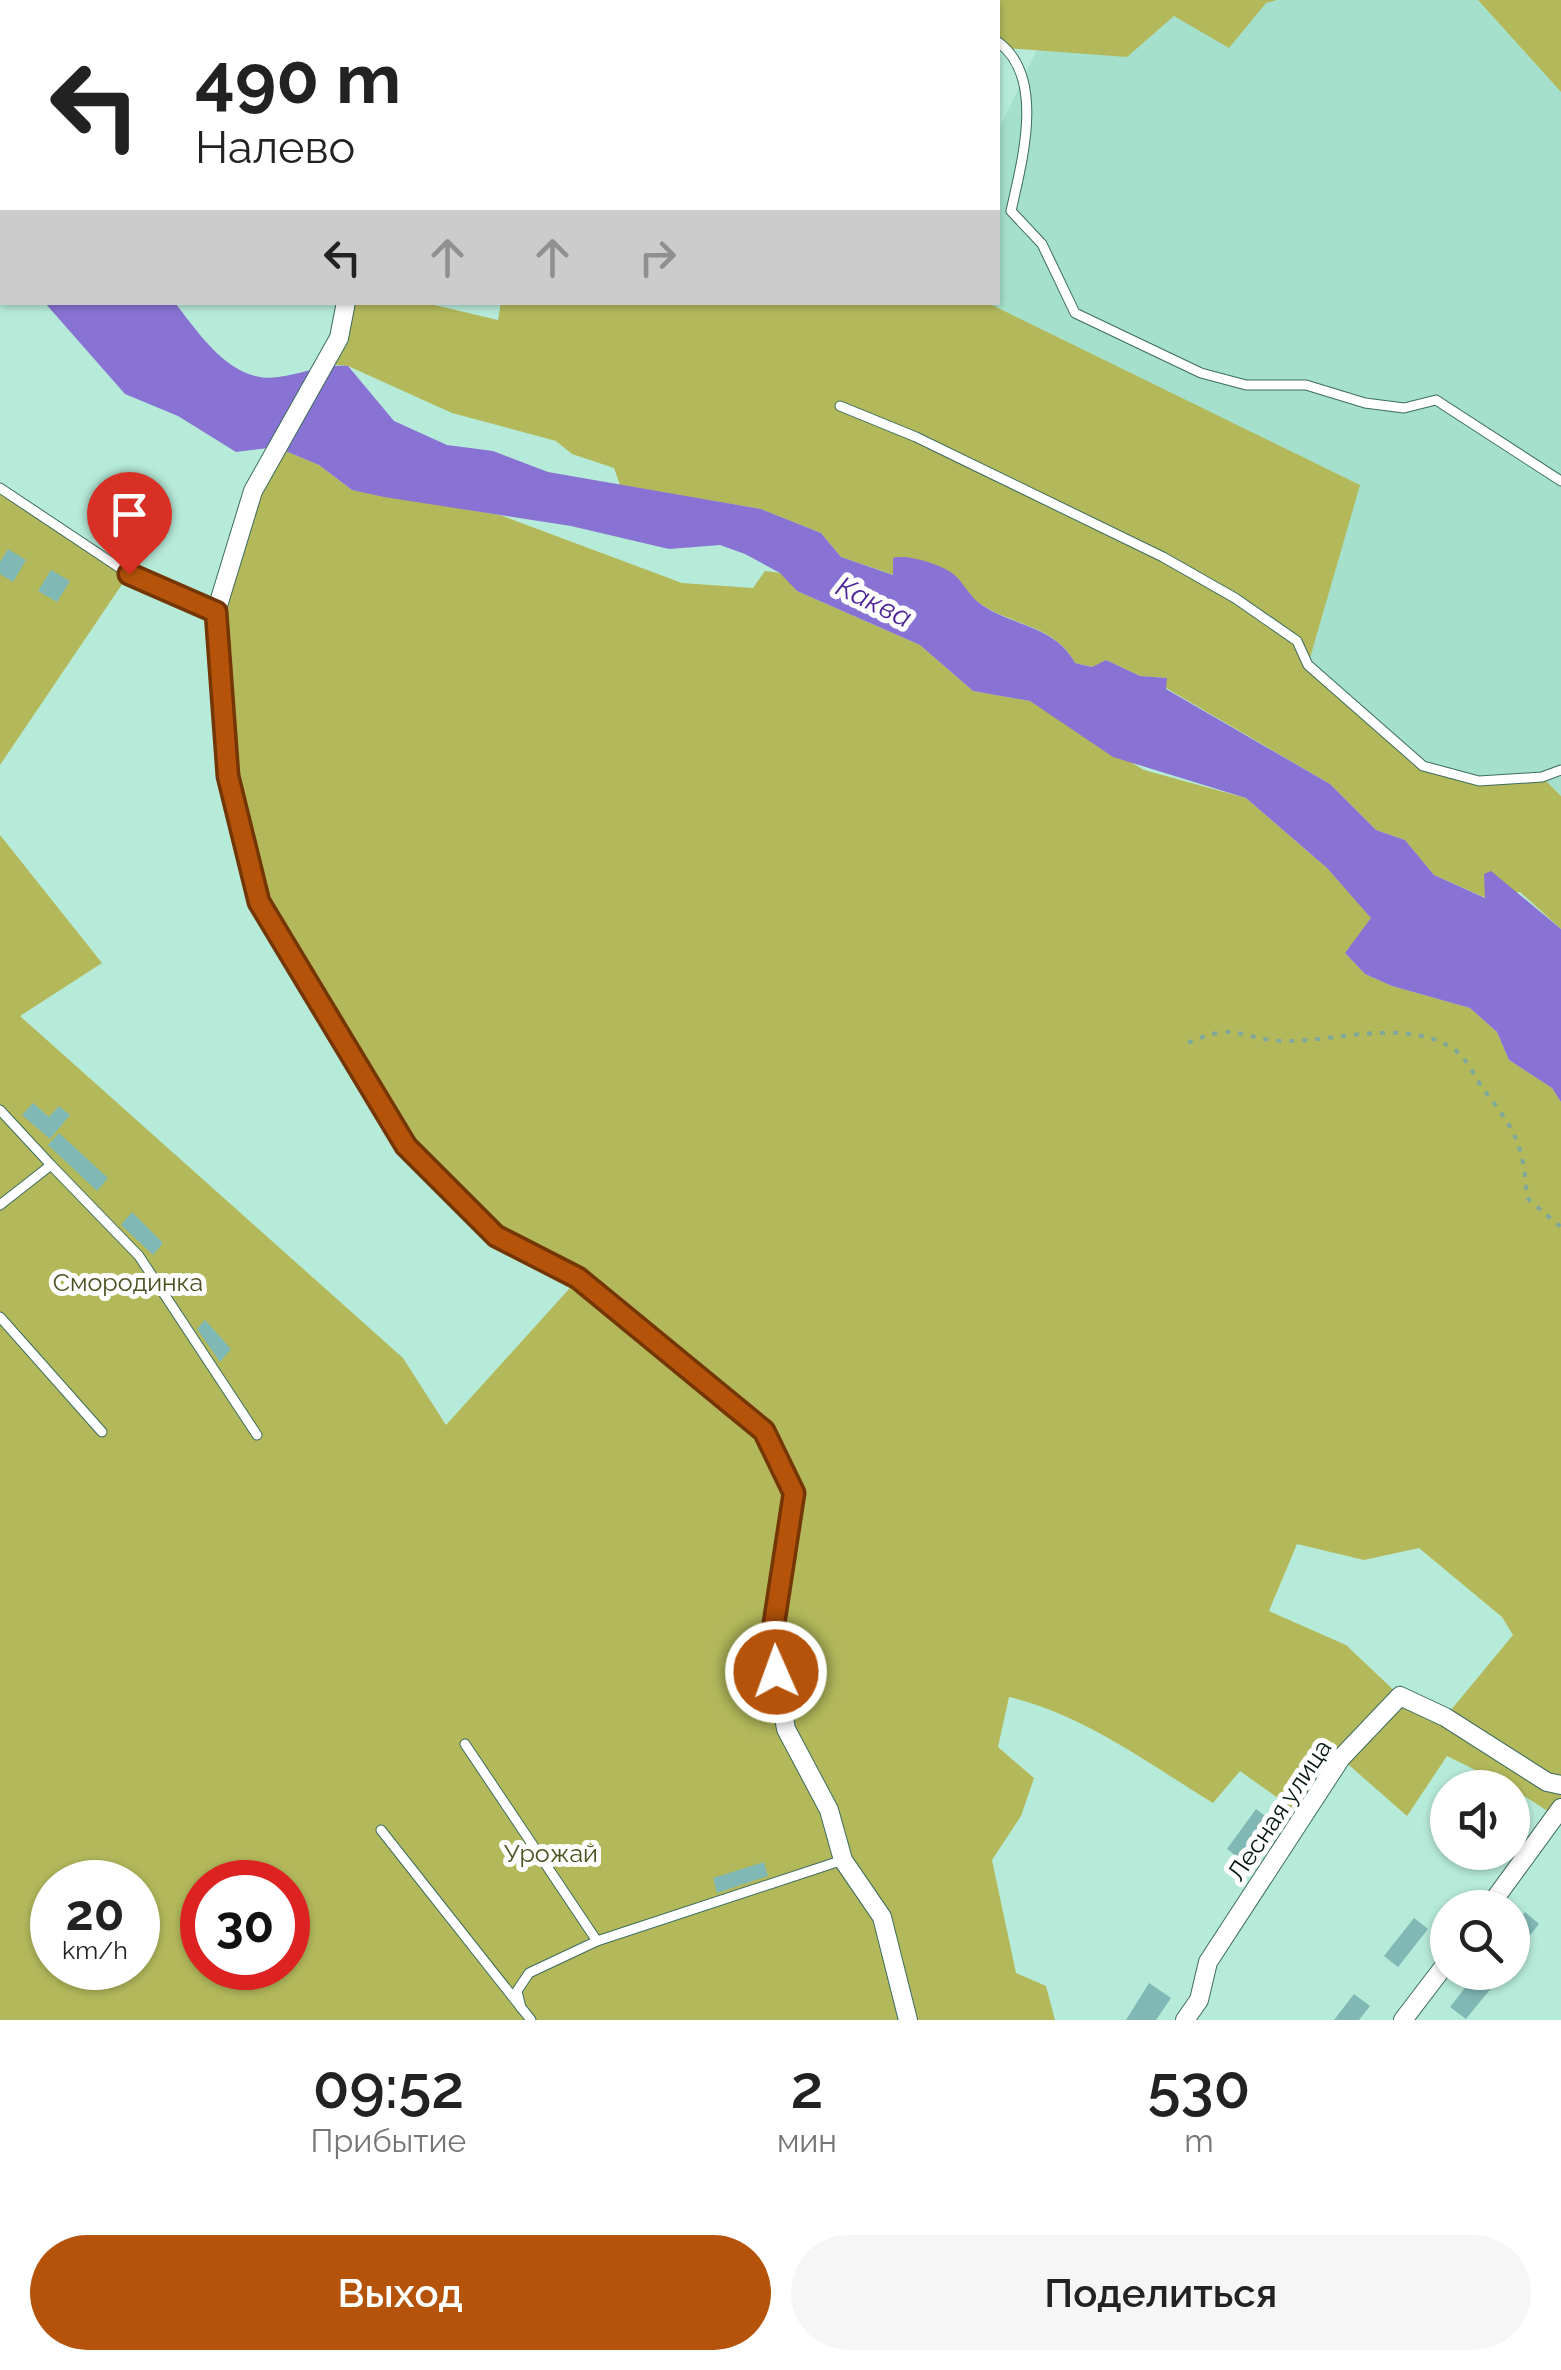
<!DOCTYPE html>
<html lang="ru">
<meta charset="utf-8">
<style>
body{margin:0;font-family:Raleway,sans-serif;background:#f6f6f6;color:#222;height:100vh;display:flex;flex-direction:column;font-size:38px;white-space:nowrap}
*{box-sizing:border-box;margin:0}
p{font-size:32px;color:#767676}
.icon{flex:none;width:55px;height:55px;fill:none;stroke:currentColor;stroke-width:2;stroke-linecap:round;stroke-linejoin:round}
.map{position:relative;height:2020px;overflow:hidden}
.panel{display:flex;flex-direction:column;background:#fff;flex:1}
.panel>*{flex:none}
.guide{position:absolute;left:0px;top:0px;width:1000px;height:305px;box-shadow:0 2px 8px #0004;background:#fff;color:#222;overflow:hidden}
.buttons{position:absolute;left:1430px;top:1770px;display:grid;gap:20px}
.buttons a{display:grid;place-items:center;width:100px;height:100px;border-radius:50%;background:#fff;box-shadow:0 2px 8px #0004;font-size:50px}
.speed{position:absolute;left:30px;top:1860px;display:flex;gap:20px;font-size:50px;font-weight:700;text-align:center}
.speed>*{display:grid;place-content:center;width:130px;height:130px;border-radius:50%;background:#fff;box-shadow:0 2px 8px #0004;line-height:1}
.speed small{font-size:25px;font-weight:400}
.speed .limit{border:15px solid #d22;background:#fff;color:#111}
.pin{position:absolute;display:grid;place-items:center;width:85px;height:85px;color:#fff;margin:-102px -42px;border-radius:50% 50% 50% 0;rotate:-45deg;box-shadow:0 0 10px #0007}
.pin .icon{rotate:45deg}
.me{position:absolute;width:110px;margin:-55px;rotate:358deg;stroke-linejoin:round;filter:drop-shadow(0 0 8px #0008)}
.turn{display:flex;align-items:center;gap:35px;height:210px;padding:0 30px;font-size:45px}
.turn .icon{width:130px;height:130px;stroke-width:2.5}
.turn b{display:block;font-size:70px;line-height:85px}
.lanes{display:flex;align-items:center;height:95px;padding:0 30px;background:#0003;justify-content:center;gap:50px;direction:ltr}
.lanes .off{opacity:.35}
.eta{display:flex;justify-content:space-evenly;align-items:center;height:170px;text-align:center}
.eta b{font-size:60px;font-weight:600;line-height:70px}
.cta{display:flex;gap:20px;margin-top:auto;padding:20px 30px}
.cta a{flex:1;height:115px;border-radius:60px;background:#b45309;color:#fff;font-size:40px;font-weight:600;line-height:115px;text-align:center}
.cta a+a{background:#f6f6f6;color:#222}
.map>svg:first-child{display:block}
.built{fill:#a4e0cc}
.green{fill:#b3b95b;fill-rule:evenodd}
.water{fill:#8872d3}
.building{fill:#80b8b5}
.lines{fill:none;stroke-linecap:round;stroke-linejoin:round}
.service-casing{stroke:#3c6c5d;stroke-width:11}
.minor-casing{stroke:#3c6c5d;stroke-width:20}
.path{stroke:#7fa89a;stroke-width:4;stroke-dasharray:5 8;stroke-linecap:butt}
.service{stroke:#fff;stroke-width:9}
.minor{stroke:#fff;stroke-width:18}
.route-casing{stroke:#753606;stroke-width:25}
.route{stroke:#b45309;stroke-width:18}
.labels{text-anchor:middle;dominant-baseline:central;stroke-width:10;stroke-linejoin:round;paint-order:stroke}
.park-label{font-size:25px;fill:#4d5020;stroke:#fefefe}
.street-label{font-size:25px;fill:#041712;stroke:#fefefe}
.water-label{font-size:28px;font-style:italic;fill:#4d2598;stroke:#fefefe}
</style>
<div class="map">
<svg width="1561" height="2020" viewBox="0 0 1561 2020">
<rect width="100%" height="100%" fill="#b7ebd9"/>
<path class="built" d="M1277,0H1478L1561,92V796L1542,777L1479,781L1423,766L1308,665L1359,485L988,303L998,302V131L1038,48L1127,57L1174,15Z"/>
<g class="green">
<path d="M939,0H1277L1266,3L1229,48L1174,16L1127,57L1005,48L998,42V2Z"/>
<path d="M1478,0H1561V92Z"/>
<path d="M501,302L988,303L1360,485L1308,665L1423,766L1479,781L1542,777L1561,796V929L1520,892L1486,898L1434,875L1405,840L1376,830L1330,784L1166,688V678L1140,676L1106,660L1093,667L1075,663C1054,624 1012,626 979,603C969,596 960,582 951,573L894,575L841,557L821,533L761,509L620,485L614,468L572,454L556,441L452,413L348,366L328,364L346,303H426L498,320Z"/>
<path d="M276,447L319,465L352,490L500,515L682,583L753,588L765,571L781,573L797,591L920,645L973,691L1030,701L1144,770L1246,798L1327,868L1372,918L1345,953L1365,974L1392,986L1470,1008L1497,1032L1509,1060L1552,1088L1561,1102V1820L1512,1788L1447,1756L1407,1816L1342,1759L1303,1816L1240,1771L1213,1803C1149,1764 1083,1714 1009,1697L998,1747L1034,1778L1021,1816L992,1860L1016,1973L1046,1986L1055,2020H0V835L102,963L20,1016L403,1358L446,1425L578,1279L496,1236L406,1145L259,902L229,776L216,612ZM1297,1544L1364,1560L1419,1548L1502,1617L1513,1635L1446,1716L1400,1696L1346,1645L1269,1611ZM52,1882H138V1968H52ZM202,1882H288V1968H202Z"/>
<path d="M0,488L129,574L0,765Z"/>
</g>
<path class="water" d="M45,303H175C200,334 231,384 278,377C303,374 322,364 348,366L394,421L447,445L493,451L548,472L761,509L821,533L841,557L893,575V558C907,554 939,564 952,573C962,580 968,594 978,602C1010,627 1054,624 1075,663L1092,667L1106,660L1140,676L1167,678L1166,689L1330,784L1376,830L1405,840L1434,875L1485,898L1484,874L1491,871L1561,929V1102L1552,1088L1509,1060L1497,1032L1470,1008L1392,986L1365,974L1345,953L1371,918L1327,868L1246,798L1113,757L1030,701L973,691L920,645L797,591L780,573L745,554L720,545L669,549L571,526L384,497L352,490L319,465L276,447L236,452L178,416L125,394Z"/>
<g class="building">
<path d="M8,549L26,560L13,582L0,574V562Z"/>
<path d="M51,570L70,581L57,602L38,591Z"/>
<path d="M33,1103L49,1117L59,1106L70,1115L50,1139L22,1115Z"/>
<path d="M59,1133L108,1178L97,1191L48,1145Z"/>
<path d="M132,1212L163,1243L153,1255L121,1225Z"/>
<path d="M205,1320L231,1349L220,1362L197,1329Z"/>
<path d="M1256,1809L1273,1822L1244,1862L1227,1849Z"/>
<path d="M764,1862L768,1876L717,1893L713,1878Z"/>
<path d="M1525,1912L1539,1924L1512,1958V1928Z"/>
<path d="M1414,1918L1428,1929L1398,1967L1384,1956Z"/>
<path d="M1475,1975L1492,1987L1466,2019L1450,2007Z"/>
<path d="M1149,1983L1171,1998L1156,2020H1126Z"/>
<path d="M1354,1994L1370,2006L1359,2020H1334Z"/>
</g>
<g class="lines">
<g class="service-casing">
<g id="service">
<path d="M939,0L943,2"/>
<path d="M998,42C1046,77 1022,161 1011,211L1042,244L1075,313L1201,373L1246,385H1306L1365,403L1404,408L1436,400L1561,481"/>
<path d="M840,406L916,437L1163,557L1235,598L1297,641L1308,665L1423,766L1479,781L1542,777L1561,770"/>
<path d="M0,488L129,574L216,612"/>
<path d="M0,1110L51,1165L0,1205"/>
<path d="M51,1165L139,1256L257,1435"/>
<path d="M0,1317L102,1432"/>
<path d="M465,1744L597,1941"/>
<path d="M381,1830L531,2020"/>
<path d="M521,2008L517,1991L529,1973L597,1941L843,1860"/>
</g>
</g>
<g class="minor-casing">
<g id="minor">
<path d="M0,76L2,78"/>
<path d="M346,302L339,338L253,491L216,612L229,776L259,902L406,1145L496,1236L578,1279L764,1431L793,1493L771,1643L786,1729L829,1810L843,1860L882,1917L908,2020"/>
<path d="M1488,1908L1561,1808"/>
<path d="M1185,2020L1199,2000L1208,1962L1341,1758L1400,1696L1445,1717L1547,1782L1561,1785"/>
<path d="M1403,2020L1448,1961"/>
</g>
</g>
<path class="path" d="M1188,1043C1240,1019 1241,1042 1290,1041C1342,1040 1409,1018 1455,1050C1468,1059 1476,1081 1487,1094C1517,1132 1524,1149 1527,1198L1561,1227"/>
<use href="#service" class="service"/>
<use href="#minor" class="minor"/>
</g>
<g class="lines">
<g class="route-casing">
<path id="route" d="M129,574L216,612L228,776L259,902L406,1146L496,1236L578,1278L764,1431L794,1493L771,1643L776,1672"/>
</g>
<use href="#route" class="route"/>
</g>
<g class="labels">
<g class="park-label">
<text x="128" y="1282">Смородинка</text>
<text x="551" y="1853">Урожай</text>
</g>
<g class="street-label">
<text transform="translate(1279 1810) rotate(-56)">Лесная улица</text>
</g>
<g class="water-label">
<text transform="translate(874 602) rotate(26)">Каква</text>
</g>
</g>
</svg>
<div class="buttons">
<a><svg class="icon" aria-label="sound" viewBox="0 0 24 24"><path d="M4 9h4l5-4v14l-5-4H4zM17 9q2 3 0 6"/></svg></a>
<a><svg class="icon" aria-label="search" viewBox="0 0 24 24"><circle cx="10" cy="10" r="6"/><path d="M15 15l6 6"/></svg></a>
</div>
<div class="speed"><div>20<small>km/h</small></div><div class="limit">30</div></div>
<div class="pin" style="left:129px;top:574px;background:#d93025"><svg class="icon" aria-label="arrive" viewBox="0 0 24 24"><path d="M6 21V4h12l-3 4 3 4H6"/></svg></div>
<svg class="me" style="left:776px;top:1672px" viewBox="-20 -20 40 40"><circle r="17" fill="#b45309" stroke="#fff" stroke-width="3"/><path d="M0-11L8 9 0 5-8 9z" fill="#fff"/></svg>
<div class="guide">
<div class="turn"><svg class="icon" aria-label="left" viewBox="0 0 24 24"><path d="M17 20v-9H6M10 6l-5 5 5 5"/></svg><div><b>490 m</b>Налево</div></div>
<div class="lanes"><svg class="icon" aria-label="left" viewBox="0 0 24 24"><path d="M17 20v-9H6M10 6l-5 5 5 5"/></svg><svg class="icon off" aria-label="ahead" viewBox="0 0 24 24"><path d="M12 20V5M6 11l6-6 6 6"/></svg><svg class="icon off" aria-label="ahead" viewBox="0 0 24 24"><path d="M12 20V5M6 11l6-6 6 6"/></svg><svg class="icon off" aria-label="right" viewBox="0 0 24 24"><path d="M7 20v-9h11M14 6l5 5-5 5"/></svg></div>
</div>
</div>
<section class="panel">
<div class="eta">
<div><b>09:52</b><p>Прибытие</p></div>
<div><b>2</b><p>мин</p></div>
<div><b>530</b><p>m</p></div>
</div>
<div class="cta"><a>Выход</a><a>Поделиться</a></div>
</section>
